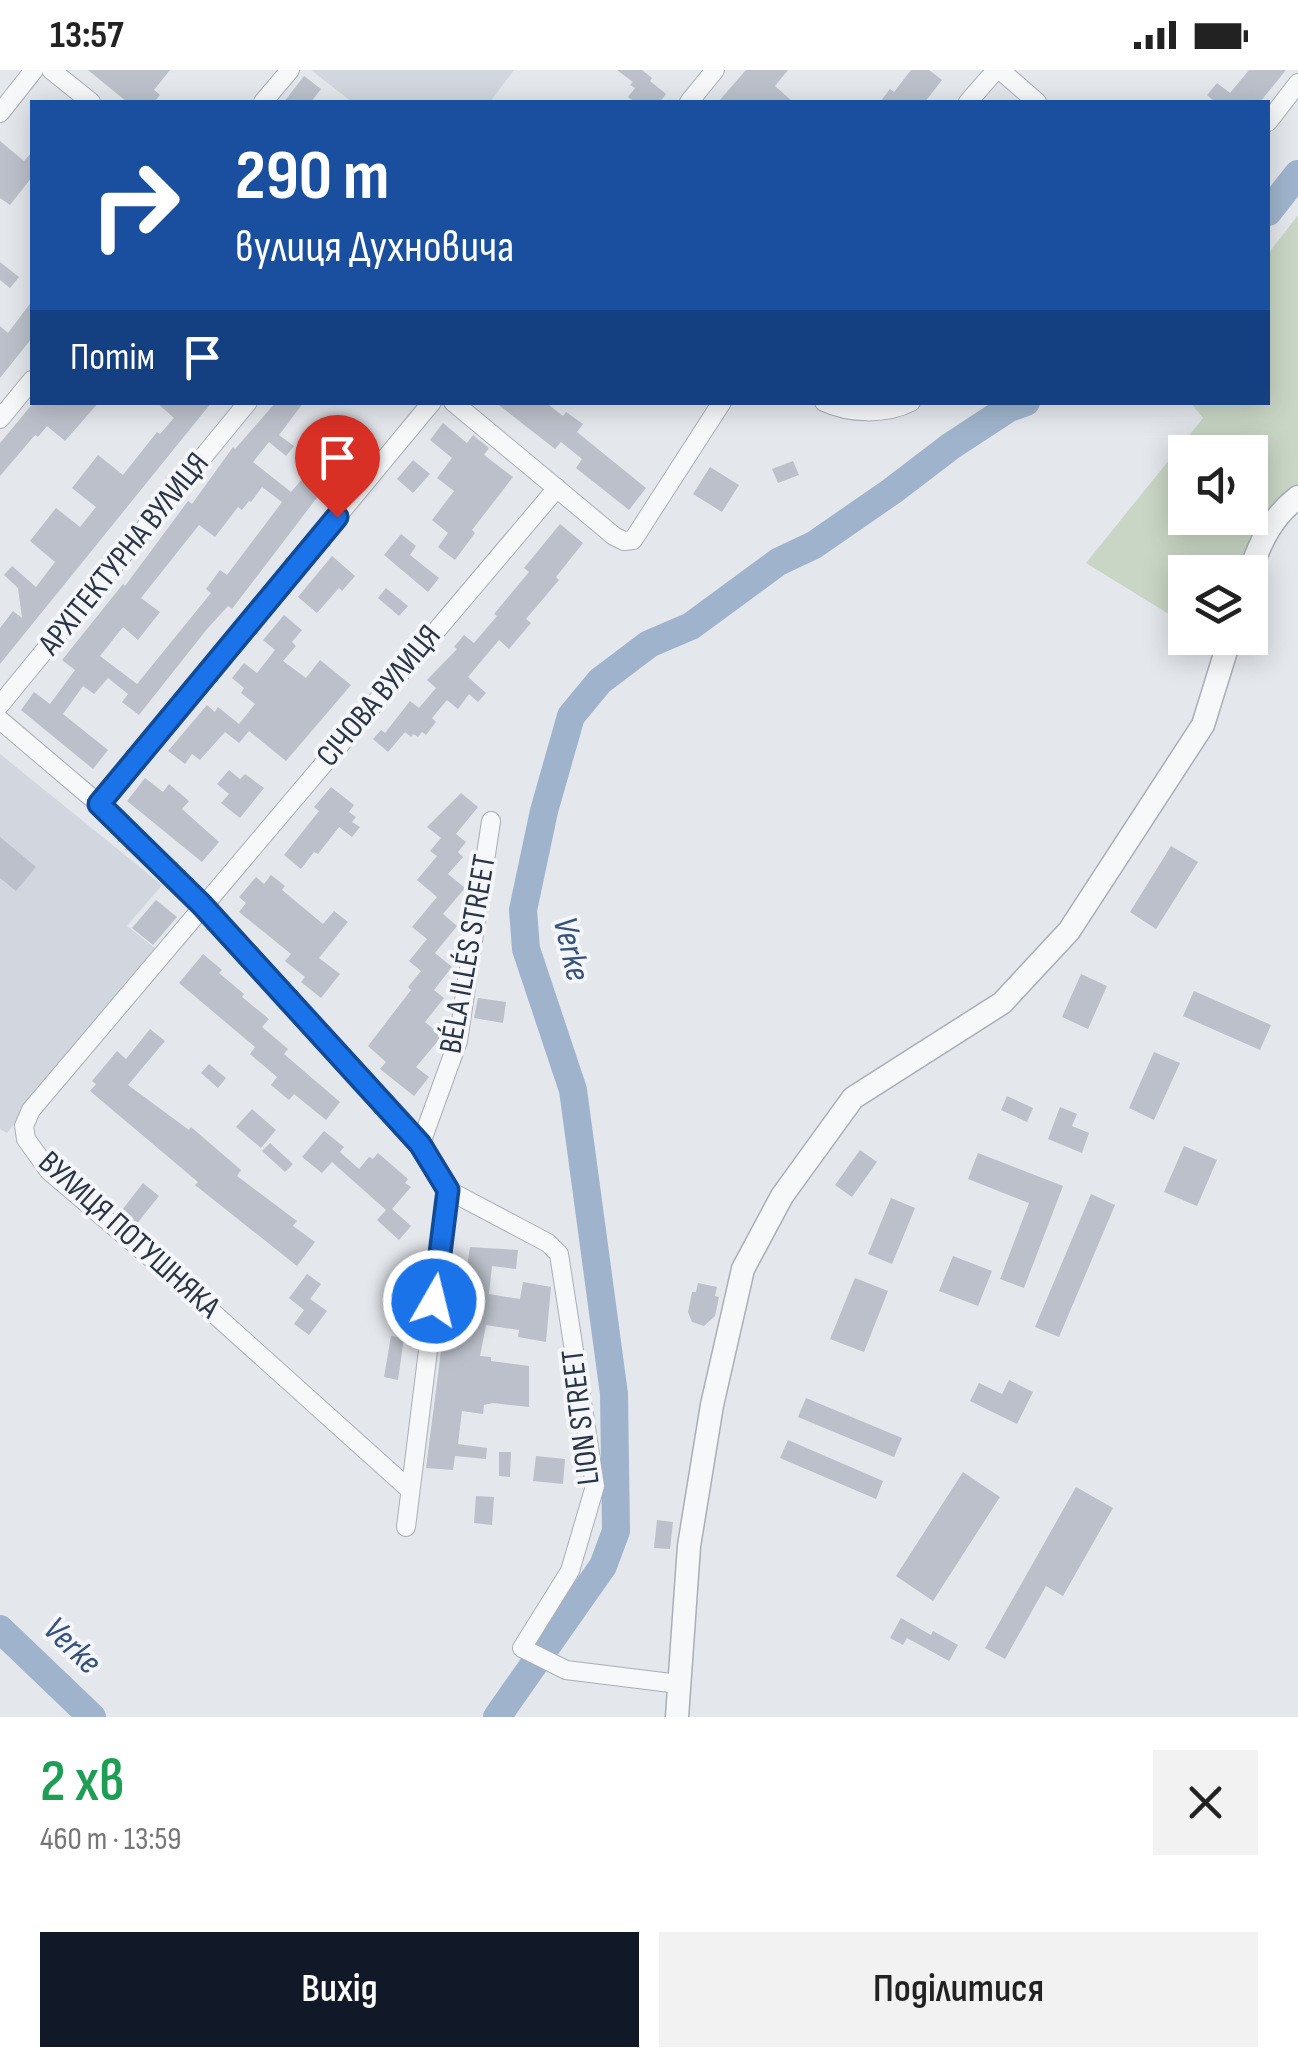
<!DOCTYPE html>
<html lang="uk">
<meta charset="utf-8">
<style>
body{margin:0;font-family:"Sofia Sans Condensed",sans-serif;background:#f2f2f2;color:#222;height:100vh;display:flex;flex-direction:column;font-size:38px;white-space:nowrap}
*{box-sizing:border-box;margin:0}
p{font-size:32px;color:#767676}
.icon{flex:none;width:55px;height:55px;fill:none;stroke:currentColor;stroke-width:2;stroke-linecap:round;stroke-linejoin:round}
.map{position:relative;height:1647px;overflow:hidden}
.drawer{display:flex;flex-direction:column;background:#fff;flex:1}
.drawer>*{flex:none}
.guide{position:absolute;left:30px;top:30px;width:1240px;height:305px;border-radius:0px;box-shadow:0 5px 25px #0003;background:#1a4fa0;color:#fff;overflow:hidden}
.buttons{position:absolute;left:1168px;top:365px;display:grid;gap:20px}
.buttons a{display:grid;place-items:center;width:100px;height:100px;border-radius:0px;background:#fff;box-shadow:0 5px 25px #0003;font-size:50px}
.pin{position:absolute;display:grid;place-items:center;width:85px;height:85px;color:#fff;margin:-102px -42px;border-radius:50% 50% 50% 0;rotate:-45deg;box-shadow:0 0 10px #0007}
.pin .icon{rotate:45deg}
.me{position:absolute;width:110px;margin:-55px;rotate:8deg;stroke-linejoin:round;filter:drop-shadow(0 0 8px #0008)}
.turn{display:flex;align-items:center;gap:35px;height:210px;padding:0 40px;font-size:45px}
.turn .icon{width:130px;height:130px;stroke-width:2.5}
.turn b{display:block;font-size:70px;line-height:85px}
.then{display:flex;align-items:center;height:95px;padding:0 40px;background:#0003;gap:20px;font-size:38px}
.round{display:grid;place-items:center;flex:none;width:105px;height:105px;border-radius:0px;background:#f2f2f2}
.summary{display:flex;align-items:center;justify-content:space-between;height:170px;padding:0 40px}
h1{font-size:60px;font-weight:600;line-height:75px;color:#1e9e55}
.button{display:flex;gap:20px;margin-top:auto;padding:20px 40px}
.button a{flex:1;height:115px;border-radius:0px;background:#111827;color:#fff;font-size:40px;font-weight:600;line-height:115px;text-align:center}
.button a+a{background:#f2f2f2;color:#222}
.status{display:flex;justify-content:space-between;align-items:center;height:70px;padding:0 50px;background:#fff;direction:ltr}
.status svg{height:28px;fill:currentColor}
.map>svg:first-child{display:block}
.built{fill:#d2d6de}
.green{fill:#c9d6c5;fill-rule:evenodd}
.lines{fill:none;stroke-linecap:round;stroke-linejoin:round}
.river{stroke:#9fb4cc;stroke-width:28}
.building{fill:#bbc0ca;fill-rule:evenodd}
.minor-casing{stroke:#a9aeb7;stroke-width:20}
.tertiary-casing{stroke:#a9aeb7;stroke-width:25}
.minor{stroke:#f7f8fa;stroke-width:18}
.tertiary{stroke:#f7f8fa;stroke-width:22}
.route-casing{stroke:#114b97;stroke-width:25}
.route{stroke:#1a73e8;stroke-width:18}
.labels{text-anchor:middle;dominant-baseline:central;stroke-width:8;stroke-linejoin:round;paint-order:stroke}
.street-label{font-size:32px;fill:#2b3445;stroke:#f4f6f9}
.water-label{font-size:35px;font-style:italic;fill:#34527a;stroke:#f4f6f9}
</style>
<div class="status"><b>13:57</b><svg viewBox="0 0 49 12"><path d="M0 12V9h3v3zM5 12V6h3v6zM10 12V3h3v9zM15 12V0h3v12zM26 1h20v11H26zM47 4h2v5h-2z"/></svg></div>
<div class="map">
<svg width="1298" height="1647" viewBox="0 0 1298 1647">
<rect width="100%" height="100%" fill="#e4e7ec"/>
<g class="built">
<path d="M311,0H514L490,32H352Z"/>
<path d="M0,684L162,815L127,856L156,879L7,1063L0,1059Z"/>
</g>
<path class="green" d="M1298,145V416C1267,437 1251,468 1240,502H1185V554L1086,493L1203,348L1191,333L1268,332V184ZM1185,382H1250V448H1185Z"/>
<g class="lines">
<g class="river">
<path d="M1268,142L1298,104"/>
<path d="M0,1559L92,1647"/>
<path d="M497,1647L603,1496L616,1461L614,1324L573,1020L526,879L523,840L544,741L571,646L600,611L649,574L691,556L778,492L814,475L892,421L951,376L1009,338L1026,332"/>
</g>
</g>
<g class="building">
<path d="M88,0H170L154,20L160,25L154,32H127Z"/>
<path d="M617,0H642L652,8L650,11L666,24L660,32H635L628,27L635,18L630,15L633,12Z"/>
<path d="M746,0H788L775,16L793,32H718Z"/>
<path d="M911,0H929L942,10L925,32H880L890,19L894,22Z"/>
<path d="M1249,0H1286L1260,32H1215L1207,25L1217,13L1230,23Z"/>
<path d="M304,6L321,19L311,32H284Z"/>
<path d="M0,71L24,91L32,82V107L10,135L0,128Z"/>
<path d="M0,192L19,207L10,218L0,210Z"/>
<path d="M32,231V268L0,308V256L8,263Z"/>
<path d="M34,332H99L65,371L47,356L38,367L35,365L0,406V373Z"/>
<path d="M156,332H212L0,594V558L13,541L22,548L18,518L4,505L12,496L36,517L55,492L30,471L56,438L80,457L96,437L72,418L98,385L123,405L157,362L160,364L174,348Z"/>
<path d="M276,332H304L279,365L294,376L286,386L269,372L253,392L291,422L315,394L332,408L232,539L228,536L207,559L139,645L122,632L128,624L108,608L94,624L83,616L63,644L108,680L93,699L21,640L34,622L50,634L75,600L62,590L123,514L125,516L188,431L192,434L233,377L235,379ZM262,417L282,432L227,505L220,500L206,519L211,523L137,614L100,586L123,557L138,570L160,542L141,528L199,455L215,467L238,437L242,440L249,431L251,432Z"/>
<path d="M495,332H545L563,346L566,342L583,354L577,362L646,418L629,440L576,398L582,389L561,372L555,379Z"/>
<path d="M443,353L467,373L473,365L489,378L484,385L513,407L472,460L475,463L455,490L438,477L448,463L432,450L454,421L437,408L452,388L430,370Z"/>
<path d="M413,390L430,404L413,423L397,409Z"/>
<path d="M793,391L799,405L778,413L772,399Z"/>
<path d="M710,397L739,415L722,442L693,424Z"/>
<path d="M560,454L583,473L556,507L559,510L526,549L531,553L509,579L499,570L468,607L486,623L478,632L469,624L458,639L447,630L432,648L436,652L426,665L422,662L418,667L413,664L411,667L405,662L388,682L373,669L381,660L385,663L410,631L419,638L436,618L427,610L457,579L454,577L464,565L474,573L497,546L494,544L529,502L524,498Z"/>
<path d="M401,464L416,476L410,485L439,508L428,522L384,485Z"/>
<path d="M332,486L355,506L342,521L339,518L317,543L298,527Z"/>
<path d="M386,518L408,536L399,546L378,528Z"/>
<path d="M284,545L302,560L292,572L296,576L283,591L306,608L320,590L351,615L286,691L249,661L239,673L225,662L200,690L192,684L185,694L168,681L207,635L215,642L218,637L239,654L255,634L241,623L244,618L232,608L244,593L257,603L275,580L263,570Z"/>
<path d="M229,700L240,709L245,704L264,718L240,748L221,733L229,724L217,714Z"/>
<path d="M145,708L163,722L169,714L189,731L182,739L219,772L202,792L127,731Z"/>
<path d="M331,717L354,735L349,742L356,747L352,752L360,757L352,767L339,757L318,784L314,782L301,799L284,785L319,741L314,737Z"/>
<path d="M461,723L478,737L456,764L466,772L458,782L463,787L448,804L465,818L443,844L457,856L435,883L452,897L434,920L444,928L425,952L442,966L416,997L429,1007L414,1026L380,999L386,992L368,976L411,920L408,917L421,901L409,891L427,869L412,857L437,827L417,810L437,786L430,781L441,768L427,757Z"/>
<path d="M0,767L36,797L16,821L0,808Z"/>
<path d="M1171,776L1198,792L1156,859L1130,842Z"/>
<path d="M271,805L285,816L282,820L323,854L334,841L348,852L319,888L340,904L321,928L301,912L305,907L285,891L291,884L239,842L246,833L239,827L256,807L264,814Z"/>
<path d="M156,830L177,847L153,875L132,858Z"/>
<path d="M203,884L222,900L219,903L244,924L242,927L269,949L262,957L288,979L284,984L340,1032L326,1050L294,1024L289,1030L271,1015L277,1007L250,984L255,977L179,913Z"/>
<path d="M1081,904L1107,916L1088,959L1062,947Z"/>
<path d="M1194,921L1271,955L1260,980L1183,946Z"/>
<path d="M478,928L506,932L503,953L474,948Z"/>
<path d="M150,959L165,971L128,1015L189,1060L191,1057L241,1100L237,1106L297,1151L293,1156L315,1172L297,1196L195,1115L198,1112L90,1021L96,1014L92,1011L117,981L126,989Z"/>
<path d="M1154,982L1180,993L1154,1050L1129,1038Z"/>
<path d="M209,994L226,1008L218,1018L201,1003Z"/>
<path d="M1007,1026L1033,1038L1027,1052L1001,1040Z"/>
<path d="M1060,1037L1077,1044L1072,1056L1089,1063L1082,1083L1048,1069Z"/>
<path d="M252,1039L276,1060L261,1078L236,1057Z"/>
<path d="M324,1061L344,1077L340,1082L359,1099L369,1087L373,1089L378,1083L408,1109L405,1113L411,1117L392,1139L411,1156L399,1170L377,1150L386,1140L332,1092L322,1103L302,1087Z"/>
<path d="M270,1073L293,1094L285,1102L262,1081Z"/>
<path d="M1184,1076L1217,1090L1197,1136L1164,1122Z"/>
<path d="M860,1080L877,1092L852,1127L835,1115Z"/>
<path d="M978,1083L1063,1116L1024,1218L1000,1209L1029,1133L968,1109Z"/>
<path d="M143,1113L159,1126L135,1156L119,1144Z"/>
<path d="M1091,1124L1115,1135L1059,1267L1035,1257Z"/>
<path d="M891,1128L915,1138L892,1194L868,1184Z"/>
<path d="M470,1177L518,1180L516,1199L492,1196L489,1224L520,1229L523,1212L551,1217L546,1272L518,1267L519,1260L486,1255L480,1286L491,1287V1291L529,1296V1337L493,1333L484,1335L483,1344L462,1341L458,1374L487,1378L486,1389L455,1386L453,1400L426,1398L447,1234L460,1236L461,1196L467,1197Z"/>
<path d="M953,1186L992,1201L978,1236L939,1221Z"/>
<path d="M307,1204L321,1214L310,1229L327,1241L309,1265L294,1254L304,1240L289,1228Z"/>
<path d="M855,1208L888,1221L864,1282L830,1269Z"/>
<path d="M698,1213L717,1217L715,1226L719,1227L715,1246L704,1256L692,1252L688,1242L692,1222H696Z"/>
<path d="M391,1266L404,1268L398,1310L384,1307Z"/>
<path d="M1009,1310L1033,1322L1017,1354L970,1331L979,1313L1002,1324Z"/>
<path d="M806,1328L902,1368L894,1387L798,1347Z"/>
<path d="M788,1370L883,1411L876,1429L780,1388Z"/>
<path d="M499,1382H511L510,1407L499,1406Z"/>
<path d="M536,1386L565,1389L563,1414L533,1411Z"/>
<path d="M963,1402L1000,1427L933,1531L896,1506Z"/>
<path d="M1076,1417L1113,1438L1063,1526L1046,1516L1005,1589L985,1578Z"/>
<path d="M476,1426L494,1427L492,1455L474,1453Z"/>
<path d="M657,1450L673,1452L670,1479L654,1478Z"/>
<path d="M901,1548L931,1565L933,1561L958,1575L949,1591L907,1568L903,1575L890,1568Z"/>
</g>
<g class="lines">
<g class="minor-casing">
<g id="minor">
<path d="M51,0L91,32"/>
<path d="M1000,0L1037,32"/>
<path d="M263,32L290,0"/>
<path d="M689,32L715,0"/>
<path d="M968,32L996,0"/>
<path d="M0,43L34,0"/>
<path d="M1268,52L1298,13"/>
<path d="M453,332L614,466L624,471L633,470L722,332"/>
<path d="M824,332C849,344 886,345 911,332"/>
<path d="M0,349L32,310"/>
<path d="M0,635L248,332"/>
<path d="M0,650L99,734L202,835L421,1073L448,1120"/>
<path d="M99,734L432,332"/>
<path d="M421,1073L458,971L491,751"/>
<path d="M409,1419L171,1205L49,1101L26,1069L24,1056L31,1040L557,418"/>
<path d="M406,1457L448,1120L548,1173L559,1184L595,1416L570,1501L522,1578L566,1600L679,1614"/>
</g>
</g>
<g class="tertiary-casing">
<g id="tertiary">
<path d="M1250,502C1260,472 1272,447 1298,427"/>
<path d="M677,1647L689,1476L712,1335L743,1199L782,1126L853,1028L1002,933L1069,861L1203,655L1230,568"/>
</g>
</g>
<use href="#minor" class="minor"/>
<use href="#tertiary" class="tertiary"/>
</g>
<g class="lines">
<g class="route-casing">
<path id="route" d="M337,447L99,734L202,835L420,1074L448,1120L434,1231"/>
</g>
<use href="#route" class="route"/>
</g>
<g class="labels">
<g class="street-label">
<text transform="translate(124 484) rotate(-51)">АРХІТЕКТУРНА ВУЛИЦЯ</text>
<text transform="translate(379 626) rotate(-50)">СІЧОВА ВУЛИЦЯ</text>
<text transform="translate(468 884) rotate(-80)">BÉLA ILLÉS STREET</text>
<text transform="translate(129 1165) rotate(42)">ВУЛИЦЯ ПОТУШНЯКА</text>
<text transform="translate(581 1347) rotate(-97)">LION STREET</text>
</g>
<g class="water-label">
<text transform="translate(571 879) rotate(77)">Verke</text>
<text transform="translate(72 1576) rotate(44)">Verke</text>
</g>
</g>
</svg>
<div class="buttons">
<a><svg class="icon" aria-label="sound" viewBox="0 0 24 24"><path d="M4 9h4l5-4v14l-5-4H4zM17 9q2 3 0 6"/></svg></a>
<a><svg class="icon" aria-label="layers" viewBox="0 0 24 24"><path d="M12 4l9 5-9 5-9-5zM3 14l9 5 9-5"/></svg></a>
</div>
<div class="pin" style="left:337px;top:447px;background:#d93025"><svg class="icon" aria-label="arrive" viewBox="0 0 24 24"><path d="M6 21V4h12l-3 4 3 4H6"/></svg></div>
<svg class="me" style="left:434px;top:1231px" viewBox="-20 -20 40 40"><circle r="17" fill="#1a73e8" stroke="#fff" stroke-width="3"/><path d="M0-11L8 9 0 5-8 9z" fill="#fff"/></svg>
<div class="guide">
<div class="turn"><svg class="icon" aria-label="right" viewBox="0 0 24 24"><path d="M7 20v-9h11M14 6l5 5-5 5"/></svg><div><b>290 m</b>вулиця Духновича</div></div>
<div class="then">Потім<svg class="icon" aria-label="arrive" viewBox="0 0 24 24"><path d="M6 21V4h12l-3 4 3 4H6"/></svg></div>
</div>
</div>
<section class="drawer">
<div class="summary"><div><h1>2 хв</h1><p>460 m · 13:59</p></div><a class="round"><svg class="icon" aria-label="close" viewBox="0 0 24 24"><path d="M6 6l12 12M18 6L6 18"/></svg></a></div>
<div class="button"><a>Вихід</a><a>Поділитися</a></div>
</section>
